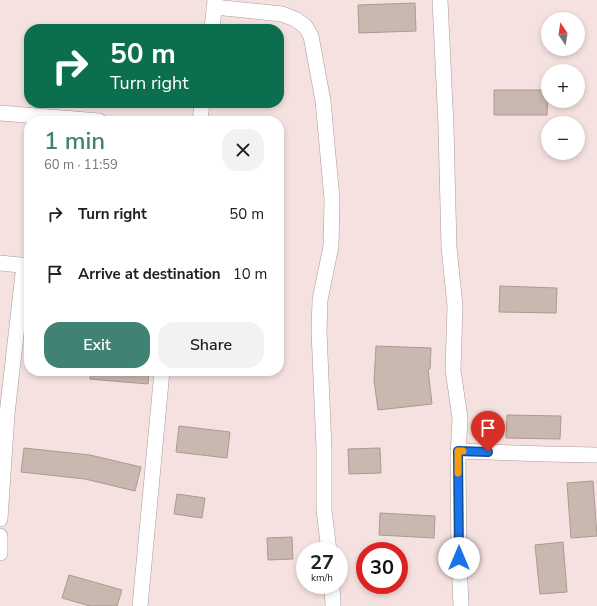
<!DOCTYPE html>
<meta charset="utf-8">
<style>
body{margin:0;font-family:"Nunito Sans",sans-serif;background:#f2f2f2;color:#202124;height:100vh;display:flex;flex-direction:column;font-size:15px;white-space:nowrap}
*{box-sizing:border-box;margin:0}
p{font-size:13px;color:#757577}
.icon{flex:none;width:22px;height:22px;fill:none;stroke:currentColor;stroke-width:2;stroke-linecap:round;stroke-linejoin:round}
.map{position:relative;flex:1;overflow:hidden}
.side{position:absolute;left:24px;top:116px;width:260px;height:260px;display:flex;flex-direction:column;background:#fff;border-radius:16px;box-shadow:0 2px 6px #0003}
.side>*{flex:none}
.banner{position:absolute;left:24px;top:24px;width:260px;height:84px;border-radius:16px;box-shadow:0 2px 6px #0003;background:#0b6e4f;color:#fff;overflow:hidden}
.needle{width:26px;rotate:347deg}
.tools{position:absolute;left:541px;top:12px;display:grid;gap:8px}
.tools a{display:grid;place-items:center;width:44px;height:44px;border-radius:50%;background:#fff;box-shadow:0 2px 6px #0003;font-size:20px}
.speed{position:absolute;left:296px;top:542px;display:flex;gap:8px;font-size:20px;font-weight:700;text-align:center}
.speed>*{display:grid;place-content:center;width:52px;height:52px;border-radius:50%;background:#fff;box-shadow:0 2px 6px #0003;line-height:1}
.speed small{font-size:10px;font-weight:400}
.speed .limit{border:6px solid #d22;background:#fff;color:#111}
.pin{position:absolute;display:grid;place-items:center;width:34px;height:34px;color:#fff;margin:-41px -17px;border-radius:50% 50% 50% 0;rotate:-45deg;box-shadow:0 0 4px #0007}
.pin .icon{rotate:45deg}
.me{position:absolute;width:44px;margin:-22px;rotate:0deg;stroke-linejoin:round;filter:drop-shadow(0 0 3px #0008)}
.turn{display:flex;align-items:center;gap:14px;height:84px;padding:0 20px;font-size:18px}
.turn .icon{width:52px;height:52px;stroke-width:2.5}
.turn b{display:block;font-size:28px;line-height:34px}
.round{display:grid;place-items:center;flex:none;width:42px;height:42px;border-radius:16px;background:#f2f2f2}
.headline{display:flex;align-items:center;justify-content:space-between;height:68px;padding:0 20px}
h1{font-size:24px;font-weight:600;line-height:30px;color:#408273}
.primary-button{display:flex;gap:8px;margin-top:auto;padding:8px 20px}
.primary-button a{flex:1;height:46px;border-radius:16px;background:#408273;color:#fff;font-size:16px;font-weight:600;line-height:46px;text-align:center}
.primary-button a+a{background:#f2f2f2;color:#202124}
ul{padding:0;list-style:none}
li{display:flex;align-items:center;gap:12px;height:60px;padding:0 20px}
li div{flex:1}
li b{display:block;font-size:15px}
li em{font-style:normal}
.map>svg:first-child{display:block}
.building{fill:#c8b8af;stroke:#aa9a91}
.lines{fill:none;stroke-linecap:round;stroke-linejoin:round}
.street-casing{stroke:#ad9a99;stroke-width:16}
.street{stroke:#fff;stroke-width:15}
.route-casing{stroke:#114b97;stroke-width:10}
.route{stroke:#1a73e8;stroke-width:7}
.slow{stroke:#f59e0b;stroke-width:7}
</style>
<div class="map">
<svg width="597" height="606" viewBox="0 0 597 606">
<rect width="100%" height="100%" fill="#f5e1e0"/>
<g class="building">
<path d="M415,3L416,31L359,33L358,5Z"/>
<path d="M494,90H548L547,115H494Z"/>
<path d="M500,286L557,288L556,313L499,312Z"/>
<path d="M376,346L431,348L430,369H428L432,404L378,410L374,380Z"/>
<path d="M91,371H149L148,384L90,379Z"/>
<path d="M507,415L561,416L560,439L506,438Z"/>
<path d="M179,426L230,432L227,458L176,452Z"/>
<path d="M24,448L90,455L141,467L135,491L85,479L21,472Z"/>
<path d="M380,448L381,473L349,474L348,449Z"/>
<path d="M593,481L597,536L571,538L567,483Z"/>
<path d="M177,494L205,498L202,518L174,514Z"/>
<path d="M380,513L435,516L434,538L379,535Z"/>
<path d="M292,537L293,559L268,560L267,538Z"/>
<path d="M563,542L567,592L540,594L535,545Z"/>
<path d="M69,575L122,590L117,606H90L62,598Z"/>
</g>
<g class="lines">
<g class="street-casing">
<g id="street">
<path d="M440,0L446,127L449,247L455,306L453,370L460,418L458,458L459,558L461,606"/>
<path d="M214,7L282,14L295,19L305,26L311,36L323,101L332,199L331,246L320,300L319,331L324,449V510L329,551"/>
<path d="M212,29L215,0"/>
<path d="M0,113L99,121"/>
<path d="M200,121L202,103"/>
<path d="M0,263L29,266"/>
<path d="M458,451L546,454L597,455"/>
<path d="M0,519L7,414L24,265"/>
<path d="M0,536V553"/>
<path d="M332,585L333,606"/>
<path d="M140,606L162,371"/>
</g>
</g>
<use href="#street" class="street"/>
</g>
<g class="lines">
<g class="route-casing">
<path id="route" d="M459,558L458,451L488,452"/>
</g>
<use href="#route" class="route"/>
<path class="slow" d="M458,473V451H463"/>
</g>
</svg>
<div class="tools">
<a><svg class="needle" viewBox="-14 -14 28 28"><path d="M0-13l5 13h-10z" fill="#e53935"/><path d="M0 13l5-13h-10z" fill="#757577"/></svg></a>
<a>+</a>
<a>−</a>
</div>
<div class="speed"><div>27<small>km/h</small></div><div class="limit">30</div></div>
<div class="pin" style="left:488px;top:452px;background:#d93025"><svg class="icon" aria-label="arrive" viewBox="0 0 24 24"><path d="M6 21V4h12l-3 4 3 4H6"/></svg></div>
<svg class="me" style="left:459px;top:558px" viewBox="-20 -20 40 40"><circle r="19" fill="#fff"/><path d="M0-13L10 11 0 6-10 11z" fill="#1a73e8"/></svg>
<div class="banner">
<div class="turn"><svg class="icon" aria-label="right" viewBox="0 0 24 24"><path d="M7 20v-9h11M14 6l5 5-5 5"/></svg><div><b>50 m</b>Turn right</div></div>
</div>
<section class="side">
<div class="headline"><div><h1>1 min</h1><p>60 m · 11:59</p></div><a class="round"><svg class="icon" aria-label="close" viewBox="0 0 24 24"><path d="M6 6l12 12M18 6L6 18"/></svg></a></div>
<ul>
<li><svg class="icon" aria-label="right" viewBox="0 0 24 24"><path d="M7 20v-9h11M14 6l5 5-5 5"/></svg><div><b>Turn right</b></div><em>50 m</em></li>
<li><svg class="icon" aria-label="arrive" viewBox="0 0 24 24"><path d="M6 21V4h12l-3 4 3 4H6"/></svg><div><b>Arrive at destination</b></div><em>10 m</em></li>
</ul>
<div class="primary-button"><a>Exit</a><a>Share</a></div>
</section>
</div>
